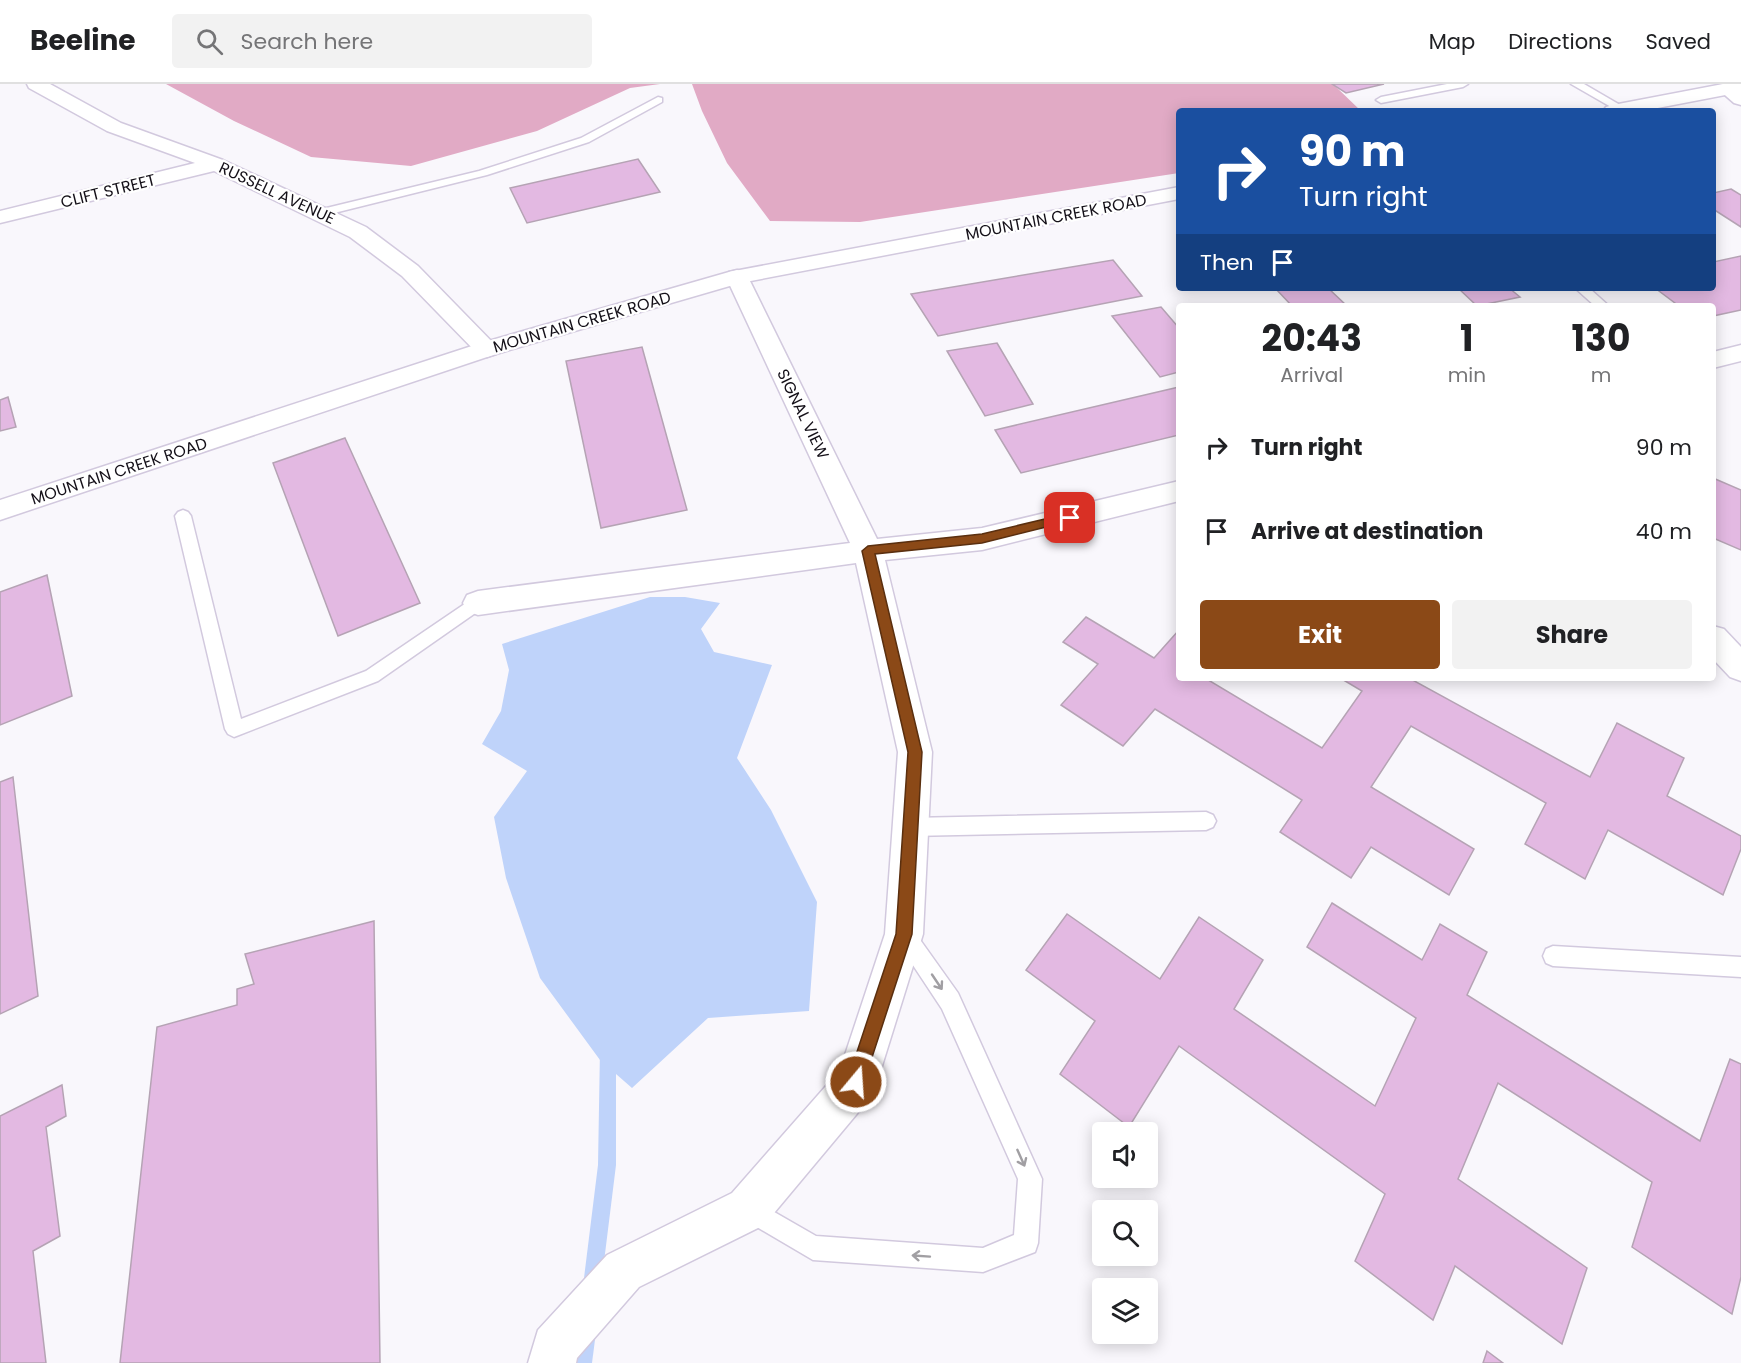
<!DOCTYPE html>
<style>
body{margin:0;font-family:Poppins,sans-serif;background:#f2f2f2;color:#202124;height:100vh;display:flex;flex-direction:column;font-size:22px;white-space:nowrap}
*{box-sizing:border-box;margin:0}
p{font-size:20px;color:#757577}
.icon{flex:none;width:33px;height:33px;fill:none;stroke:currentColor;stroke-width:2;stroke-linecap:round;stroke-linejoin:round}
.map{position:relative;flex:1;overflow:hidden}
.panel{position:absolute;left:1176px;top:219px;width:540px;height:378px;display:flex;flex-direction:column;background:#fff;border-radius:6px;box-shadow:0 3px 15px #0003}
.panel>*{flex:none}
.hud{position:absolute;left:1176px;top:24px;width:540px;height:183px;border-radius:6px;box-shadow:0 3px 15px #0003;background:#1a4fa0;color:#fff;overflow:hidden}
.buttons{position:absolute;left:1092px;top:1038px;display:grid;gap:12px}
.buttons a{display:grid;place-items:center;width:66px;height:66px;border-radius:6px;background:#fff;box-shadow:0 3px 15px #0003;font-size:30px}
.pin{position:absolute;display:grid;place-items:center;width:51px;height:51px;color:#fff;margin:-26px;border-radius:12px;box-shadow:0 3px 9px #0006}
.me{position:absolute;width:66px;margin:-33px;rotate:18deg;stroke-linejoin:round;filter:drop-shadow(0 0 4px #0008)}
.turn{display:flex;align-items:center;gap:21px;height:126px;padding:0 24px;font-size:27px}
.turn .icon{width:78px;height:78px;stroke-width:2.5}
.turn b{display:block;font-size:42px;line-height:51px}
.then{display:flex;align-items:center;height:57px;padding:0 24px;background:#0003;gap:12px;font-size:22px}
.eta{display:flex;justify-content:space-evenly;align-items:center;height:102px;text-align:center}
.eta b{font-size:36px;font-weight:700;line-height:42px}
.button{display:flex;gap:12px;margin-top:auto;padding:12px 24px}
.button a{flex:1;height:69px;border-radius:6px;background:#8b4917;color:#fff;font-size:24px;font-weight:700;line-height:69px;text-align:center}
.button a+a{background:#f2f2f2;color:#202124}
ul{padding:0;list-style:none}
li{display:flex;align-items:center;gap:18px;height:84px;padding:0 24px}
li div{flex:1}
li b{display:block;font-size:22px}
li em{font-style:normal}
header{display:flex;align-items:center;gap:36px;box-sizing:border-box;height:84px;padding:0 30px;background:#fff;border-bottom:2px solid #e0e0e0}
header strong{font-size:28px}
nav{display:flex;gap:33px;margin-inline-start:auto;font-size:21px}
.search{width:420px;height:54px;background:#f2f2f2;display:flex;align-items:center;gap:15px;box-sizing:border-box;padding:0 21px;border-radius:6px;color:#757577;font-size:22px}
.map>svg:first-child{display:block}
.forest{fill:#e1aac5}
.water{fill:#bfd3fa}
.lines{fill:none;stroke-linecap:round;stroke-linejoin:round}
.stream{fill:#bfd3fa;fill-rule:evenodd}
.building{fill:#e3b9e2;stroke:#b5a3b4;stroke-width:1.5}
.service-casing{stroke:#d2c9de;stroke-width:3}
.minor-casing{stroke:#d2c9de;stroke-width:3}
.secondary-casing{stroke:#d2c9de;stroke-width:3}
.service{fill:#fff;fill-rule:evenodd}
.minor{fill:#fff;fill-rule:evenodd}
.secondary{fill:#fff;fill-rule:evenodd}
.oneway{stroke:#a19fa3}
.route{fill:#8b4917;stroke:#5a2f0f;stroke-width:1.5}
.labels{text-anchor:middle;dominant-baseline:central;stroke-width:4.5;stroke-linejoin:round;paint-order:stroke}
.far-street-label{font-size:16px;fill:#141018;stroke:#fff}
</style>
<header>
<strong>Beeline</strong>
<div class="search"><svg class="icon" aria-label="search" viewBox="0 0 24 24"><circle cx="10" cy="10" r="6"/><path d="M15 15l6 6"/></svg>Search here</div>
<nav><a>Map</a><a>Directions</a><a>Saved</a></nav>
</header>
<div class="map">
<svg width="1741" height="1279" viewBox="0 0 1741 1279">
<rect width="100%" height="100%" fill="#f9f7fc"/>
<g class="forest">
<path d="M166,0H660L630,4L537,47L411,82L311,73L234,37Z"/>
<path d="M692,0H1333L1361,27H1179V89L860,138L770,137L727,79L702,27Z"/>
</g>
<path class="water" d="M650,513H685L720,519L701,545L714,568L772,581L737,674L771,726L817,818L809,927L708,934L632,1004L600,976L540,894L506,794L494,733L527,687L482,660L501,627L509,586L502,560Z"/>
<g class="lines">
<g class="stream">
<path d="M608,957L614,959L616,965V1081L601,1202L599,1209L592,1211L585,1209L583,1202L598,1081L600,965L602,959Z"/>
<path d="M586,1238L593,1241L596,1248L592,1279H572L579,1241Z"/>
</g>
</g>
<g class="building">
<path d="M1332,0H1384L1346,9Z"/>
<path d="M638,75L660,108L527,139L510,104Z"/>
<path d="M1731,105L1741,111V143L1713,125V109Z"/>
<path d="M1741,172V226L1713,232V222H1679L1655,204H1713V178Z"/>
<path d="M1113,176L1142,212L938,252L911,210Z"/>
<path d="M1275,204H1328L1347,222H1292Z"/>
<path d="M1458,204H1509L1520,213L1477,222Z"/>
<path d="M1161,223L1179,244V288L1160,293L1112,232Z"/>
<path d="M997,259L1033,320L985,332L947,267Z"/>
<path d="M642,263L687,426L601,444L566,277Z"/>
<path d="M1179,303V351L1021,389L995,346Z"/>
<path d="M8,313L16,343L0,347V316Z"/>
<path d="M345,354L420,519L338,552L273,379Z"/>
<path d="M1713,394L1741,406V466L1713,454Z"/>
<path d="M47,491L72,612L0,641V508Z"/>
<path d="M1086,533L1154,574L1179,546V594H1205L1322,664L1362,607L1340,594H1409L1590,693L1617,639L1684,674L1667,712L1741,752V765L1723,811L1608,746L1585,795L1525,760L1546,719L1411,642L1371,703L1474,765L1449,811L1371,763L1351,794L1280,748L1302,716L1155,625L1123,662L1061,621L1098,580L1063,558Z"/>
<path d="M13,693L38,912L0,930V698Z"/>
<path d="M1332,819L1422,876L1440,840L1487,868L1467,911L1700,1057L1730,975L1741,980V1193L1732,1230L1632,1163L1652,1098L1498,999L1458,1095L1587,1184L1562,1260L1455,1182L1433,1236L1355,1177L1385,1110L1179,962L1129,1043L1060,990L1095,937L1026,886L1067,830L1160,895L1199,833L1263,876L1234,925L1375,1022L1416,934L1307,863Z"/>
<path d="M374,837L380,1279H120L157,943L237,921V905L254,900L245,870Z"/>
<path d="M62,1001L66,1032L46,1043L60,1152L33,1167L46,1279H0V1032Z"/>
<path d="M1487,1267L1503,1279H1483Z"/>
</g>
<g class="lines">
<g class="service-casing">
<g id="service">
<path d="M1447,0H1468L1463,3L1381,19L1376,16L1381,13Z"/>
<path d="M1571,0H1584L1627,25L1618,27Z"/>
<path d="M658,13L662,14V18L589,58L487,91L318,133L312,129L314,127L479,87L581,54Z"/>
<path d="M1575,204H1589L1609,222H1595Z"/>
<path d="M183,426L188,428L191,432L241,635L366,587L472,515L478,513L484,515L486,519L484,523L378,597L234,653L228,650L225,645L175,432L178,428Z"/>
<path d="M1206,728L1213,731L1216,737L1213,743L1206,746L910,752L903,749L900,743L903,737L910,734Z"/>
<path d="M904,840L911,843L958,909L1042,1095L1038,1159L1035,1168L983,1188L813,1176L740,1133L736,1125L740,1117L748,1113L816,1152L983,1164L1014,1151L1018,1095L942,925L897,857L894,850L897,843Z"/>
<path d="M1553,862L1741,873V893L1553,882L1546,879L1543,872L1546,865Z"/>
</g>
</g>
<g class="minor-casing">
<g id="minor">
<path d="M27,0H50L121,39L223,76L366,143L418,182L499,265L496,270L487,273L478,270L402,192L350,153L214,87L0,139V127L195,79L107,47L29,4Z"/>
<path d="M1729,0L1741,6V21L1734,19L1718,5L1720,1Z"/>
<path d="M737,186L745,188L748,193L877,455L982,444L1179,397V417L982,466L885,476L932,668L923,850L877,998L871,1013L764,1141L639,1203L577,1274L576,1279H528L538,1246L607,1171L732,1109L840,986L885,850L898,668L856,479L478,531L467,527L463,519L467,511L478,507L850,459L726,193L729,188Z"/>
<path d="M1741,261V277L1713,284V268Z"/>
<path d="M1713,542L1724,545L1741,563V597L1730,593L1713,575Z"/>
</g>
</g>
<g class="secondary-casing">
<g id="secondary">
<path d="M1723,0H1741V8L1642,27H1603L1606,23L1613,21Z"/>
<path d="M1179,103V115L740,199L496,270L0,436V416L478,260L729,188Z"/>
</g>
</g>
<use href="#service" class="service"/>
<use href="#minor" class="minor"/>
<use href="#secondary" class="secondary"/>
</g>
<defs><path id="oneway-shaft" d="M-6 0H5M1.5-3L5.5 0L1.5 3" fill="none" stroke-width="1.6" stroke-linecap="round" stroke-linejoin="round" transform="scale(1.5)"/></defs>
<g class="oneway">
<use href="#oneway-shaft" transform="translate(937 898) rotate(56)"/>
<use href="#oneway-shaft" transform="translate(1021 1074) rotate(66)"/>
<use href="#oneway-shaft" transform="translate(921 1172) rotate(-176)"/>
</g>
<path class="route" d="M1070,429L1075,434L1074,436L982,459L875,470L922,668L912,850L864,998L862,1004L856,1006L850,1004L847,998L896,850L908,668L862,467L868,462L982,450Z"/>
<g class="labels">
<g class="far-street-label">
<text transform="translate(108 107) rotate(-14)">CLIFT STREET</text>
<text transform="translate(277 109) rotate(25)">RUSSELL AVENUE</text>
<text transform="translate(1056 133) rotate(-11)">MOUNTAIN CREEK ROAD</text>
<text transform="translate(582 238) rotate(-16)">MOUNTAIN CREEK ROAD</text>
<text transform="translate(803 330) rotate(64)">SIGNAL VIEW</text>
<text transform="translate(119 387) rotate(-18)">MOUNTAIN CREEK ROAD</text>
</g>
</g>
</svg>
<div class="buttons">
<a><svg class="icon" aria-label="sound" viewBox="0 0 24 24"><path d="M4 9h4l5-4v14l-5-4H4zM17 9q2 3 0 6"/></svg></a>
<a><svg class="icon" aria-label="search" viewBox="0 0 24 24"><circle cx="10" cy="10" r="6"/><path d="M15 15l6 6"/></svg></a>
<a><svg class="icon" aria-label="layers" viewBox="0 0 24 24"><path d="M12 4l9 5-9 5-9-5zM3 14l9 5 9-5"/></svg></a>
</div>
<div class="pin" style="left:1070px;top:434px;background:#d93025"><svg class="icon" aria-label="arrive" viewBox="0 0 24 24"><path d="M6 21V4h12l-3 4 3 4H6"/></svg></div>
<svg class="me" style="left:856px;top:998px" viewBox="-20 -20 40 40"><circle r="17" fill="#8b4917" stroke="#fff" stroke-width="3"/><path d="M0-11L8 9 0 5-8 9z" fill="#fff"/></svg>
<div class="hud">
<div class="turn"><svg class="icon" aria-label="right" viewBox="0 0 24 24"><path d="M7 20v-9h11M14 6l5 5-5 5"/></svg><div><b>90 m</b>Turn right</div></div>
<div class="then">Then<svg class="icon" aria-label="arrive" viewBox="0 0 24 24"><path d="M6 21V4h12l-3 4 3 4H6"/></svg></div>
</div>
<section class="panel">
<div class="eta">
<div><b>20:43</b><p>Arrival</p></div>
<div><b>1</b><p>min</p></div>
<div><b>130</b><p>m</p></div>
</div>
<ul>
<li><svg class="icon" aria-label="right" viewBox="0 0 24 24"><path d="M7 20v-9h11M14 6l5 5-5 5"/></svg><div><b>Turn right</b></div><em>90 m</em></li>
<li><svg class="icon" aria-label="arrive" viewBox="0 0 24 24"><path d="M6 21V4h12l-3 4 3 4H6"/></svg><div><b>Arrive at destination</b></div><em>40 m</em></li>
</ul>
<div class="button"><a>Exit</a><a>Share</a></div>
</section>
</div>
